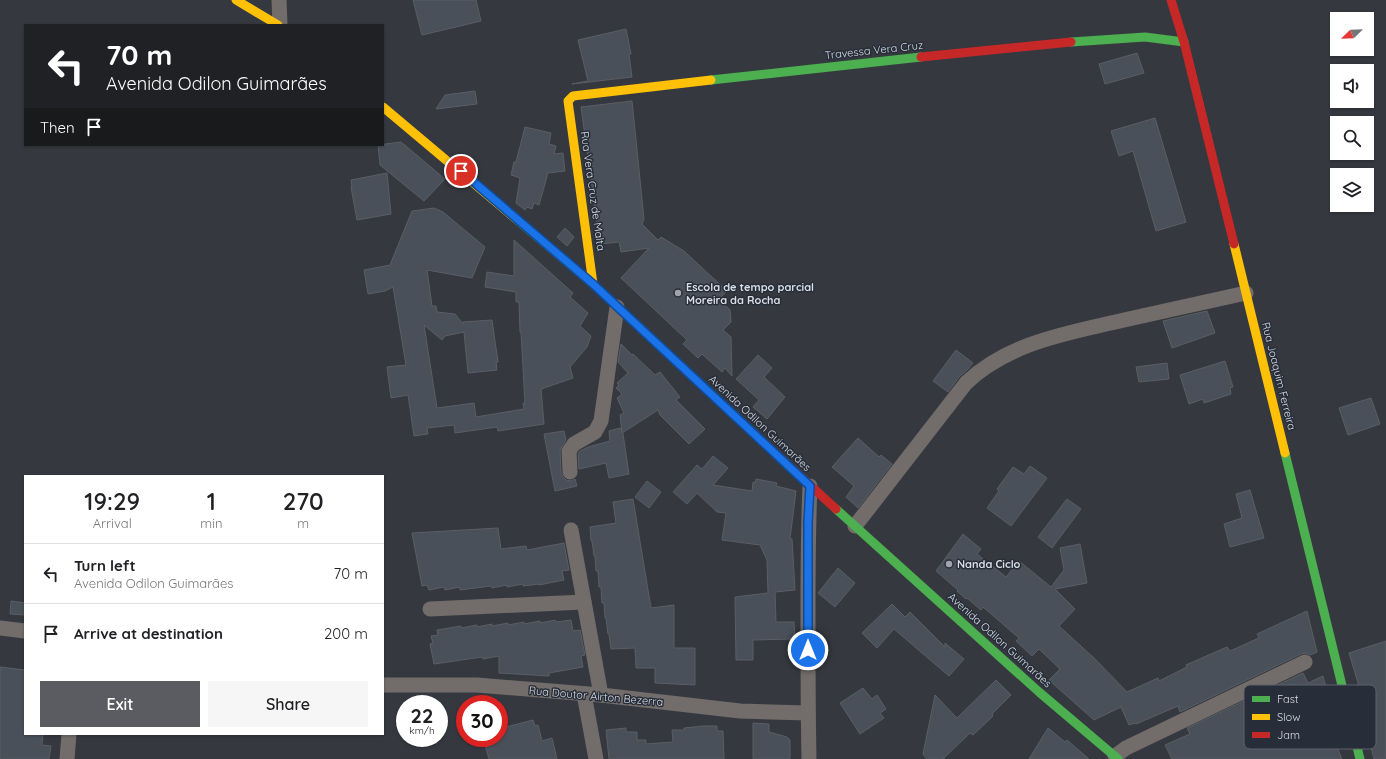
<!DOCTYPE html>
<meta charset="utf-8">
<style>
body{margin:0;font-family:Quicksand,sans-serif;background:#f6f6f6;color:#202124;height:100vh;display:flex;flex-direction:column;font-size:15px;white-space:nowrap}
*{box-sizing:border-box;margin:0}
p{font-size:13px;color:#757577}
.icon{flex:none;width:22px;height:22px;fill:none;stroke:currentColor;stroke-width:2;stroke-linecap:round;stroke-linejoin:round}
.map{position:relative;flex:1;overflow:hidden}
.side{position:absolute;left:24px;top:475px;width:360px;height:260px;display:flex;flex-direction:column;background:#fff;border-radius:0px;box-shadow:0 1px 3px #0004}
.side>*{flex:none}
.top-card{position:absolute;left:24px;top:24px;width:360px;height:122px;border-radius:0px;box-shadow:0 1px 3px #0004;background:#202124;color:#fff;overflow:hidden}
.needle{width:26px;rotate:247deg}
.controls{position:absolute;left:1330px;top:12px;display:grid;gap:8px}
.controls a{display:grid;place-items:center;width:44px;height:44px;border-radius:0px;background:#fff;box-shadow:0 1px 3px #0004;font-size:20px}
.speed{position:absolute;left:396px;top:695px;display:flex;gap:8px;font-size:20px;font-weight:700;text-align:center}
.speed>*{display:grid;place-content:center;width:52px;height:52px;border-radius:50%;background:#fff;box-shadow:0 1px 3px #0004;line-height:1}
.speed small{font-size:10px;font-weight:400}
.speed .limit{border:6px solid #d22;background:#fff;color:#111}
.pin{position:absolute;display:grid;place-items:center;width:34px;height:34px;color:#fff;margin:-17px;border:2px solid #fff;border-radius:50%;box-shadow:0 1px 4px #0007}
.me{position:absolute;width:44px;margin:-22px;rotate:0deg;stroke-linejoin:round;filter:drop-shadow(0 0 3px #0008)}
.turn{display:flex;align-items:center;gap:14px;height:84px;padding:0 16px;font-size:18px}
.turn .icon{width:52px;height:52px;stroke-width:2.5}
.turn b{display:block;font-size:28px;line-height:34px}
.then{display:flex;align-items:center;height:38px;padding:0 16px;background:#0003;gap:8px;font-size:15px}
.eta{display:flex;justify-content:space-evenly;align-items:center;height:68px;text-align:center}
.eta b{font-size:24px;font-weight:600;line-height:28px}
.cta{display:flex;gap:8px;margin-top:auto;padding:8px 16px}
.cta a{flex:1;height:46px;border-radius:0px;background:#5a5c61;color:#fff;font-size:16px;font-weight:600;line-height:46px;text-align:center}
.cta a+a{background:#f6f6f6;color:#202124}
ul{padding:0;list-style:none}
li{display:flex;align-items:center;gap:12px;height:60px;padding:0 16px;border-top:1px solid #e0e0e0}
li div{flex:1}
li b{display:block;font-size:15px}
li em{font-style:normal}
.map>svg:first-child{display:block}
.building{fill:#495059;stroke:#5b5e64}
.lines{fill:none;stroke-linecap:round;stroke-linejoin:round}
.street{stroke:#726d6a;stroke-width:15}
.fast{stroke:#4caf50;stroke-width:9}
.slow{stroke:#ffc107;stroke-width:9}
.jam{stroke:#c62828;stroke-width:9}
.route-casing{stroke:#114b97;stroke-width:10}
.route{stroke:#1a73e8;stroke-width:7}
.poi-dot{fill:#a0a5ac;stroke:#272e3a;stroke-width:1.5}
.labels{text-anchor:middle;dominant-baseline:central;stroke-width:3;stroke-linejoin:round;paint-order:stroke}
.street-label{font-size:11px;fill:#dadfe6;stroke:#272e3a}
.poi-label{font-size:11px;font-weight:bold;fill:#dadfe6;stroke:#272e3a;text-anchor:start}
.key{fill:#272e3a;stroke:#5d636e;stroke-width:1}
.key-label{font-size:11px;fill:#dadfe6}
</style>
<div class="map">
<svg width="1386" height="759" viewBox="0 0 1386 759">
<rect width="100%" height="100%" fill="#35393f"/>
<g class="building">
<path d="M413,0H476L481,21L422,35Z"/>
<path d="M626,29L631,54H629L632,77L572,84L588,81L578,40Z"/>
<path d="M1137,53L1144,73L1105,84L1099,64Z"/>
<path d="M475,91L477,104L436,109L445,95Z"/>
<path d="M632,101L644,219L642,224L658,240L661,237L684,251L727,291L719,299L730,310L731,322L723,330L731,337L732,376L725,368L722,372L702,354L698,358L683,344L687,340L621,278L649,248L621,252L619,242L600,244L581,107Z"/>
<path d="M1155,118L1186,222L1156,231L1133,151L1119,156L1111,131Z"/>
<path d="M525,127L551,133L549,144L556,146L554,154L563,153L565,171L548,173L539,205L534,203L532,209L527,207L525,210L516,203L520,178L511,175L514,162H516Z"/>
<path d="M401,142L445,179L424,201L380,165L378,145Z"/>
<path d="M387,173L391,214L357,220L351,187H352L351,180Z"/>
<path d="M434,208L443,212L485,247L472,278L427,270L432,306H436L437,312L455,314L463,324V322L492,320L498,362H496L497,370L468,373L464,332L445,336L442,340L424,325L437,408L474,403L476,417L524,409L523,403H525L521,332H520L519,302H516V292L485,287L487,272L514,276V240L573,293L570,297L588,313L580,326L591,336L587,347L570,367L573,378L541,389L544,424L498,431L497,427L455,433L454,425L427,428L428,434L414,436L408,395L391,398L387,367L406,365L393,287L385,291L368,294L364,270L390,265L412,211Z"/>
<path d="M565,228L574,237L567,246L557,237Z"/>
<path d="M1207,311L1215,333L1172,348L1163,321Z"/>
<path d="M621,344L632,355L633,354L655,375L660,372L680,397L676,400L705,429L689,444L660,415L658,410L622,433L620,415L624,413L617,398L622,394L616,388L619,385L617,383L628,373L618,362Z"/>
<path d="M956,350L973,363L968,369L959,377L948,392L933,381Z"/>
<path d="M758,355L772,368L764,377L785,397L767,419L753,407L759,400L736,379Z"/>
<path d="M1225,361L1233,387L1230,388L1231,394L1204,403L1203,399L1189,404L1180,375Z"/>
<path d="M1167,363L1169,379L1139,382L1136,367Z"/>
<path d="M1371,398L1380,424L1348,435L1339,408Z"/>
<path d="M620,428L623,434L629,474L609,478L606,463L579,469L578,454L580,451L588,447L610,441L609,431Z"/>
<path d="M564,431L566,440L562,446L560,451L561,473L563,477L566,480L571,481L575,479L577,486L555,491L544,434Z"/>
<path d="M858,438L879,457L881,455L892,464L858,508L846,497L854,486L832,467Z"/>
<path d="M713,456L728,468L713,485L752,491L753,482L755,483L756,479L777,483L776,486L796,491L790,539H792L795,590L775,592L776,622H794L795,639L753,640V660H736L735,597L768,593L767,560L760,545L722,540L726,513L717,512L697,493L687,504L673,492L697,465L702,469Z"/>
<path d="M1030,466L1047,478L1011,526L987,508L999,491L997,489L1013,467L1024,474Z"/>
<path d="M647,481L661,492L649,508L635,497Z"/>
<path d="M1250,490L1264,538L1230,547L1224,524L1242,518L1236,494Z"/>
<path d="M633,499L651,608L674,605V648H695V685L655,683V668H636L635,648L611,649L609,634H608L606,618H605L604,603H602L601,587H599L598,571H596L595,556H594L592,541H591L590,527L616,523L613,502Z"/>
<path d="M1067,499L1081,509L1052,548L1038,537Z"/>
<path d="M498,528L501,549L526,546L527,550L564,543L569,570L562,571L564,580L539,585V584L523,586V584L507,587V585L492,588L491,586L460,590V587L445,590L444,587L429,590L427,585L422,586L412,533Z"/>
<path d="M963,534L981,549L977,554L1006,577L1019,561L1051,587L1064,570L1060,548L1080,544L1087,583L1055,589L1075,609L1059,626L1094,658L1127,692L1158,678L1159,681L1187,667L1186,665L1227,647L1230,651L1259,638L1257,634L1307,611L1317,652L1310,655L1306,653L1301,654L1180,712L1178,706L1136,724L1135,723L1129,725L1121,707L1094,720L1049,680L1060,669L1039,649L1032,656L1016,641L1019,638L983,607L981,610L967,598L966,599L957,591L958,590L936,571Z"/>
<path d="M838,568L855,583L835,607L818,593Z"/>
<path d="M11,601L25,603V615L10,614Z"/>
<path d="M892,604L905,617L910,612L945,647V643L964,659L949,676L894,629L877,648L862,633Z"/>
<path d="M555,620L556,622L571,620L573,631L580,630L585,655L581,656L583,667L549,673V676L499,673V656L483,659L482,657L434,664L430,644L433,643L431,636L438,635L437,630L461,626V628L477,625V627L492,624V626L508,623V625L524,622V624L540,621V623Z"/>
<path d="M1386,641V759H1374L1369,739H1371L1365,712L1363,713L1358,683L1349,653Z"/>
<path d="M0,667L25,670V734H43L42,745L51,746L49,759H0Z"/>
<path d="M1303,673L1308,683L1323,676L1334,719L1326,722L1342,759H1172L1165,745L1190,734L1187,728Z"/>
<path d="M996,680L1011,695L992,714L993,716L973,735L970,733L943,759H927L923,754L935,695L957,718Z"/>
<path d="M863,688L872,699L877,695L886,709L880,713L884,718L860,734L840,703Z"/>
<path d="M533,720L535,726L538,725L542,741L552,738L557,759H489L483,738H499V729Z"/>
<path d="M753,723L769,724V732L787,737L790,740V759H753Z"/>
<path d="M703,726H717V731H723L724,759H609L606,730L626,728V732H637V740H646V744L673,742L672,730H684V728Z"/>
<path d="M1048,728L1065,742L1067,740L1089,759H1029Z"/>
</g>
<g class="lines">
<g class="street">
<path d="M279,0L280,25"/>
<path d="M570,472L569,451L574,444L595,432L601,421L617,307"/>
<path d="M855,526L966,383C1009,342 1069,333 1124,320C1165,311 1205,302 1246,293"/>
<path d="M571,530L601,695"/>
<path d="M430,609L584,602"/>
<path d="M0,628L25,631"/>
<path d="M383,685H477L601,695L740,711L808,713"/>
<path d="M584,694L596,759"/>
<path d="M1115,756L1126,748L1305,662"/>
<path d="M67,759L69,734"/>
<path d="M809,759C808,711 808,664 808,616C808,573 808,530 810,486"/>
</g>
<g class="fast">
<path d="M1071,42L1145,37L1184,42"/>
<path d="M711,80L921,57"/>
<path d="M515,218L593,284L738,419"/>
<path d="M1285,453L1360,759"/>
<path d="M836,509L1039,692L1118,759"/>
</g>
<g class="slow">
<path d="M236,0L278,25"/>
<path d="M383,107L515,218"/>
<path d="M1234,244L1285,453"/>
<path d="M593,284L568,101L573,96L711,80"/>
</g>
<g class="jam">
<path d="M1171,0L1184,42L1234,244"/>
<path d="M921,57L1071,42"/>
<path d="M738,419L836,509"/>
</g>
</g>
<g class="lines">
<g class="route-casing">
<path id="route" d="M461,171L593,284L810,486L808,523V650"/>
</g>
<use href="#route" class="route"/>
</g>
<g class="poi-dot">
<circle cx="678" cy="293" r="4"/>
<circle cx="949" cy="564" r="4"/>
</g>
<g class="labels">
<g class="street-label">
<text transform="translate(874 50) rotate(-6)">Travessa Vera Cruz</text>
<text transform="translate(593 191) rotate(82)">Rua Vera Cruz de Malta</text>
<text transform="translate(1279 376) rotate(76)">Rua Joaquim Ferreira</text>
<text transform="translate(760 423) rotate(43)">Avenida Odilon Guimarães</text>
<text transform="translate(1000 640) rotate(42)">Avenida Odilon Guimarães</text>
<text transform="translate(596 696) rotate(5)">Rua Doutor Airton Bezerra</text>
</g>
<g class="poi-label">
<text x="686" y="287">Escola de tempo parcial<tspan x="686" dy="13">Moreira da Rocha</tspan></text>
<text x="957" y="564">Nanda Ciclo</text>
</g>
</g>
<rect x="1244" y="685" width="132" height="64" rx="6" class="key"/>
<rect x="1252" y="696" width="18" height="6" fill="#4caf50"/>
<rect x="1252" y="714" width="18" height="6" fill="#ffc107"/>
<rect x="1252" y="732" width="18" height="6" fill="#c62828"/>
<g class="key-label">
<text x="1277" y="703">Fast</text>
<text x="1277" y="721">Slow</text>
<text x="1277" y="739">Jam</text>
</g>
</svg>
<div class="controls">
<a><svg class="needle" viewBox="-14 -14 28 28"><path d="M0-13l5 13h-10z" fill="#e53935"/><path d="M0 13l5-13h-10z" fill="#757577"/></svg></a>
<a><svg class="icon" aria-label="sound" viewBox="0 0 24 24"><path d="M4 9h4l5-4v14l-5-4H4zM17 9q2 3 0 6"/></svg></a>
<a><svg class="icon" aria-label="search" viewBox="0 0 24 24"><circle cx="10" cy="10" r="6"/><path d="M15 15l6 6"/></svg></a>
<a><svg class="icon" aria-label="layers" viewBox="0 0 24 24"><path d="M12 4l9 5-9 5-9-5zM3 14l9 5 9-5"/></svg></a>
</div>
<div class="speed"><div>22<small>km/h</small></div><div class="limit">30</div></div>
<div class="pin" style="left:461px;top:171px;background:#d93025"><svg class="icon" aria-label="arrive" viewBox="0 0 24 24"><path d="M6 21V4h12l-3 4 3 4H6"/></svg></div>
<svg class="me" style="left:808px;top:650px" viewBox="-20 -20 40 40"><circle r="17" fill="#1a73e8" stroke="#fff" stroke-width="3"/><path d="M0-11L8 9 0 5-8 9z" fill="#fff"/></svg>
<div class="top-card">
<div class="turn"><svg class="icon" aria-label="left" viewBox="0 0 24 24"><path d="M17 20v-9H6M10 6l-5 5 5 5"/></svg><div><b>70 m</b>Avenida Odilon Guimarães</div></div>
<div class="then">Then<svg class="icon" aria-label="arrive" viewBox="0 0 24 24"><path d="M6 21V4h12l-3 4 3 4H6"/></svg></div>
</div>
<section class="side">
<div class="eta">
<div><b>19:29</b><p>Arrival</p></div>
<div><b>1</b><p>min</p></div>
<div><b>270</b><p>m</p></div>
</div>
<ul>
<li><svg class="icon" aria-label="left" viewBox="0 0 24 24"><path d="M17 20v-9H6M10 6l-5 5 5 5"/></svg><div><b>Turn left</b><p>Avenida Odilon Guimarães</p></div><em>70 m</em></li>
<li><svg class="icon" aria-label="arrive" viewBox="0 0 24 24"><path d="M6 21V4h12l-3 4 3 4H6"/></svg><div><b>Arrive at destination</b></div><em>200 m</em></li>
</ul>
<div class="cta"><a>Exit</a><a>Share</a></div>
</section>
</div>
